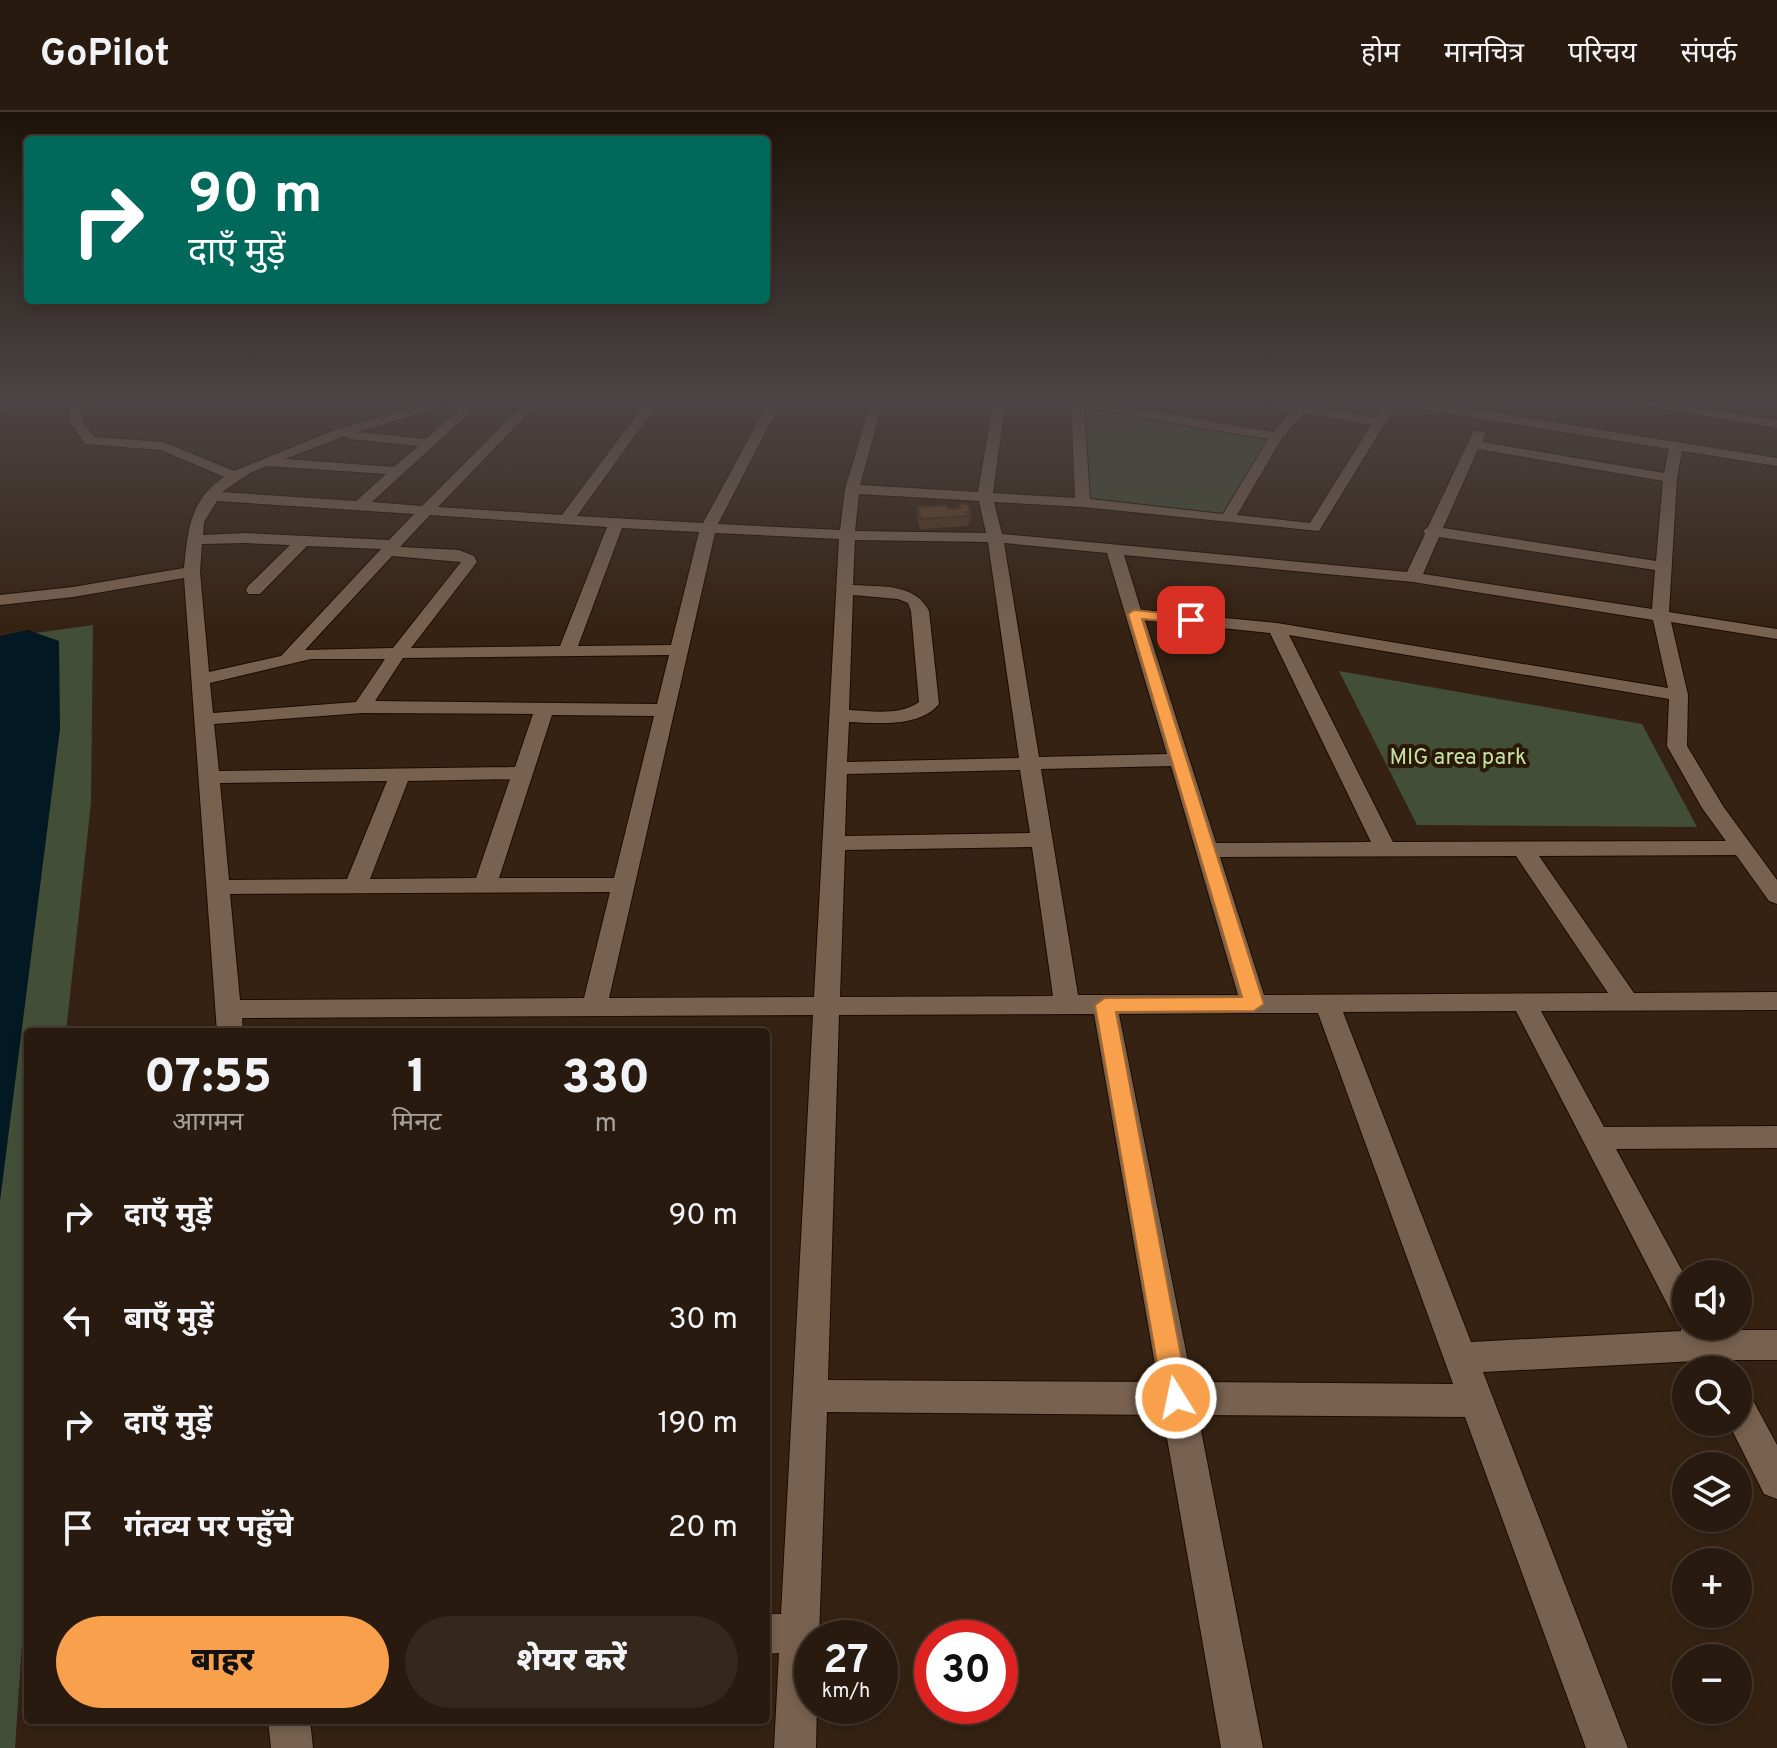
<!DOCTYPE html>
<html lang="hi">
<meta charset="utf-8">
<style>
body{margin:0;font-family:Overpass,"Noto Sans Devanagari",sans-serif;background:#34271c;color:#f1f3f6;height:100vh;display:flex;flex-direction:column;font-size:30px;white-space:nowrap}
*{box-sizing:border-box;margin:0}
p{font-size:26px;color:#a5a19e}
.icon{flex:none;width:44px;height:44px;fill:none;stroke:currentColor;stroke-width:2;stroke-linecap:round;stroke-linejoin:round}
.map{position:relative;flex:1;overflow:hidden}
.drawer{position:absolute;left:24px;top:916px;width:746px;height:696px;display:flex;flex-direction:column;background:#281a0e;border-radius:8px;box-shadow:0 4px 12px #0003,0 0 0 2px #44382e}
.drawer>*{flex:none}
.banner{position:absolute;left:24px;top:24px;width:746px;height:168px;border-radius:8px;box-shadow:0 4px 12px #0003,0 0 0 2px #44382e;background:#00695c;color:#fff;overflow:hidden}
.controls{position:absolute;left:1672px;top:1148px;display:grid;gap:16px}
.controls a{display:grid;place-items:center;width:80px;height:80px;border-radius:50%;background:#281a0e;box-shadow:0 4px 12px #0003,0 0 0 2px #44382e;font-size:40px}
.speed{position:absolute;left:794px;top:1508px;display:flex;gap:16px;font-size:40px;font-weight:700;text-align:center}
.speed>*{display:grid;place-content:center;width:104px;height:104px;border-radius:50%;background:#281a0e;box-shadow:0 4px 12px #0003,0 0 0 2px #44382e;line-height:1}
.speed small{font-size:20px;font-weight:400}
.speed .limit{border:12px solid #d22;background:#fff;color:#111}
.pin{position:absolute;display:grid;place-items:center;width:68px;height:68px;color:#fff;margin:-34px;border-radius:16px;box-shadow:0 4px 12px #0006}
.me{position:absolute;width:88px;margin:-44px;rotate:350deg;stroke-linejoin:round;filter:drop-shadow(0 0 6px #0008)}
.turn{display:flex;align-items:center;gap:28px;height:168px;padding:0 32px;font-size:36px}
.turn .icon{width:104px;height:104px;stroke-width:2.5}
.turn b{display:block;font-size:56px;line-height:68px}
.eta{display:flex;justify-content:space-evenly;align-items:center;height:136px;text-align:center}
.eta b{font-size:48px;font-weight:800;line-height:56px}
.primary-button{display:flex;gap:16px;margin-top:auto;padding:16px 32px}
.primary-button a{flex:1;height:92px;border-radius:48px;background:#f8a04c;color:#111;font-size:32px;font-weight:800;line-height:92px;text-align:center}
.primary-button a+a{background:#34271c;color:#f1f3f6}
ul{padding:0;list-style:none}
li{display:flex;align-items:center;gap:24px;height:104px;padding:0 32px}
li div{flex:1}
li b{display:block;font-size:30px}
li em{font-style:normal}
header{display:flex;align-items:center;gap:48px;box-sizing:border-box;height:112px;padding:0 40px;background:#281a0e;border-bottom:2px solid #44382e}
header strong{font-size:38px}
nav{display:flex;gap:44px;margin-inline-start:auto;font-size:28px}
.map>svg:first-child{display:block}
.green{fill:#434e37}
.water{fill:#021822}
.lines{fill:none;stroke-linecap:round;stroke-linejoin:round}
.minor-casing{stroke:#1c0b00;stroke-width:2}
.minor{fill:#78614f;fill-rule:evenodd}
.wall{fill:#533720}
.building{fill:#604025;stroke:#432d1a;stroke-width:2}
.route{fill:#f8a04c;stroke:#a16831;stroke-width:2}
.labels{text-anchor:middle;dominant-baseline:central;stroke-width:8;stroke-linejoin:round;paint-order:stroke}
.park-label{font-size:22px;fill:#c3e1a2;stroke:#2b1908}
</style>
<header>
<strong>GoPilot</strong>
<nav><a>होम</a><a>मानचित्र</a><a>परिचय</a><a>संपर्क</a></nav>
</header>
<div class="map">
<svg width="1777" height="1636" viewBox="0 0 1777 1636">
<rect width="100%" height="100%" fill="#352212"/>
<g class="green">
<path d="M1077,291L1276,324L1227,407L1083,391Z"/>
<path d="M93,513L91,691L66,920H28V1442L15,1636H0V526Z"/>
<path d="M1339,559L1642,612L1697,715L1417,713Z"/>
</g>
<path class="water" d="M28,518L59,529L60,617L0,1089V524Z"/>
<g class="lines">
<g class="minor-casing">
<g id="minor">
<path d="M5,286H19L0,302V291Z"/>
<path d="M67,286H79L83,310L94,325L163,330L234,359L335,318L442,286H471L473,294L466,304L372,390L422,394L530,286H543L438,395L562,403L649,286H662L577,404L703,411L771,286H783L718,412L840,418L845,377L872,286H884L860,373L978,380L994,286H1006L993,381L1075,386L1071,286L1273,320L1291,299L1235,286H1264L1297,292L1302,286H1315L1309,294L1376,306L1388,286H1400L1777,346V354L1682,339L1677,366L1669,500L1777,517V527L1671,510L1688,583L1687,634L1723,694L1777,768V792L1769,789L1736,743L1539,744L1634,881L1777,880V898L1541,899L1604,1015L1777,1014V1036L1616,1037L1686,1166V1214H1712L1714,1218H1777V1248H1731L1735,1258H1700L1696,1249L1483,1260L1628,1636H1586L1465,1305L1198,1303L1263,1636H1221L1163,1303L827,1300L819,1526H812V1594H817L816,1636H774L779,1541L766,1542V1502H781L813,903L242,906L243,920H217L184,466L73,485L0,493V483L73,475L184,456C188,417 190,388 224,365L161,338L85,332L70,310ZM460,289L458,298L426,327L358,320ZM1396,293L1669,337L1664,361L1482,330L1486,321L1474,318L1428,415L1423,419L1425,422L1407,460L1002,422L994,390L1083,395L1319,419ZM1084,296L1268,327L1223,402L1090,387ZM1303,301L1371,313L1310,411L1237,403L1282,326ZM344,324L350,327L418,334L394,355L285,347ZM1478,337L1663,369L1656,449L1443,416ZM267,354L386,362L356,389L222,380L250,361ZM859,382L979,389L986,421L855,419ZM217,389L414,402L389,428L245,421L203,423L204,410ZM430,403L607,415L560,534L411,536L477,450L474,444L459,438L400,435ZM622,416L699,420L671,533L578,534ZM715,421L839,427L814,885L609,886ZM1439,425L1655,458L1652,497L1423,462ZM855,428L988,430L1019,646L847,650L849,610C877,611 919,616 939,592L929,499C915,471 881,475 853,473ZM245,431L290,433L248,474L246,478L248,482H260L307,434L381,437L281,544L209,560L200,460L202,432ZM1004,431L1107,441L1167,642L1039,645ZM1124,443L1413,470L1653,508L1668,576L1277,511L1141,498ZM392,444L461,450L393,536L305,538ZM853,483L898,487L908,491L911,499L919,590C900,604 871,599 849,598ZM1145,508L1270,521L1371,730L1216,731ZM1289,523L1669,587L1667,634L1702,696L1726,729L1393,730ZM669,543L657,592L375,589L403,546ZM311,547H385L356,590L213,601L210,571ZM362,601L533,602L515,655L219,659L214,612ZM552,603L654,604L614,766H499ZM1171,654L1238,883H1078L1041,657ZM1020,658L1030,721L845,724L847,662ZM510,667L476,766L370,767L408,669ZM387,669L347,767L229,768L220,671ZM1032,735L1053,884L840,885L845,738ZM1516,744L1608,881L1264,883L1220,745ZM610,780L584,886L240,888L230,782ZM1516,899L1675,1207L1681,1210V1219L1471,1230L1343,900ZM1253,901H1318L1453,1272L1192,1270L1119,902ZM1094,902L1158,1270L828,1268L839,903Z"/>
<path d="M1596,286H1629L1777,308V316Z"/>
<path d="M1738,1278L1750,1283L1777,1333V1387L1764,1382L1728,1310H1738Z"/>
<path d="M268,1608H310L313,1636H271Z"/>
</g>
</g>
<use href="#minor" class="minor"/>
</g>
<path class="wall" d="M958,392L971,399L970,409H969L968,414L920,417L917,404V395L958,397Z"/>
<path class="building" d="M958,392H968L971,399L967,400L969,404L921,407L917,395L946,393L948,397L960,396Z"/>
<linearGradient id="sky" x2="0" y2="1"><stop stop-color="#1d130a"/><stop offset="0.56" stop-color="#4b4444"/><stop offset="1" stop-color="#4b4444" stop-opacity="0"/></linearGradient>
<rect width="1777" height="515" fill="url(#sky)"/>
<path class="route" d="M1134,498L1191,504L1198,508L1191,512L1142,507L1264,892L1254,899L1116,900L1189,1286L1185,1295L1176,1299L1167,1295L1163,1286L1095,893L1105,886L1242,885L1128,502Z"/>
<g class="labels">
<g class="park-label">
<text x="1458" y="646">MIG area park</text>
</g>
</g>
</svg>
<div class="controls">
<a><svg class="icon" aria-label="sound" viewBox="0 0 24 24"><path d="M4 9h4l5-4v14l-5-4H4zM17 9q2 3 0 6"/></svg></a>
<a><svg class="icon" aria-label="search" viewBox="0 0 24 24"><circle cx="10" cy="10" r="6"/><path d="M15 15l6 6"/></svg></a>
<a><svg class="icon" aria-label="layers" viewBox="0 0 24 24"><path d="M12 4l9 5-9 5-9-5zM3 14l9 5 9-5"/></svg></a>
<a>+</a>
<a>−</a>
</div>
<div class="speed"><div>27<small>km/h</small></div><div class="limit">30</div></div>
<div class="pin" style="left:1191px;top:508px;background:#d93025"><svg class="icon" aria-label="arrive" viewBox="0 0 24 24"><path d="M6 21V4h12l-3 4 3 4H6"/></svg></div>
<svg class="me" style="left:1176px;top:1286px" viewBox="-20 -20 40 40"><circle r="17" fill="#f8a04c" stroke="#fff" stroke-width="3"/><path d="M0-11L8 9 0 5-8 9z" fill="#fff"/></svg>
<div class="banner">
<div class="turn"><svg class="icon" aria-label="right" viewBox="0 0 24 24"><path d="M7 20v-9h11M14 6l5 5-5 5"/></svg><div><b>90 m</b>दाएँ मुड़ें</div></div>
</div>
<section class="drawer">
<div class="eta">
<div><b>07:55</b><p>आगमन</p></div>
<div><b>1</b><p>मिनट</p></div>
<div><b>330</b><p>m</p></div>
</div>
<ul>
<li><svg class="icon" aria-label="right" viewBox="0 0 24 24"><path d="M7 20v-9h11M14 6l5 5-5 5"/></svg><div><b>दाएँ मुड़ें</b></div><em>90 m</em></li>
<li><svg class="icon" aria-label="left" viewBox="0 0 24 24"><path d="M17 20v-9H6M10 6l-5 5 5 5"/></svg><div><b>बाएँ मुड़ें</b></div><em>30 m</em></li>
<li><svg class="icon" aria-label="right" viewBox="0 0 24 24"><path d="M7 20v-9h11M14 6l5 5-5 5"/></svg><div><b>दाएँ मुड़ें</b></div><em>190 m</em></li>
<li><svg class="icon" aria-label="arrive" viewBox="0 0 24 24"><path d="M6 21V4h12l-3 4 3 4H6"/></svg><div><b>गंतव्य पर पहुँचे</b></div><em>20 m</em></li>
</ul>
<div class="primary-button"><a>बाहर</a><a>शेयर करें</a></div>
</section>
</div>
